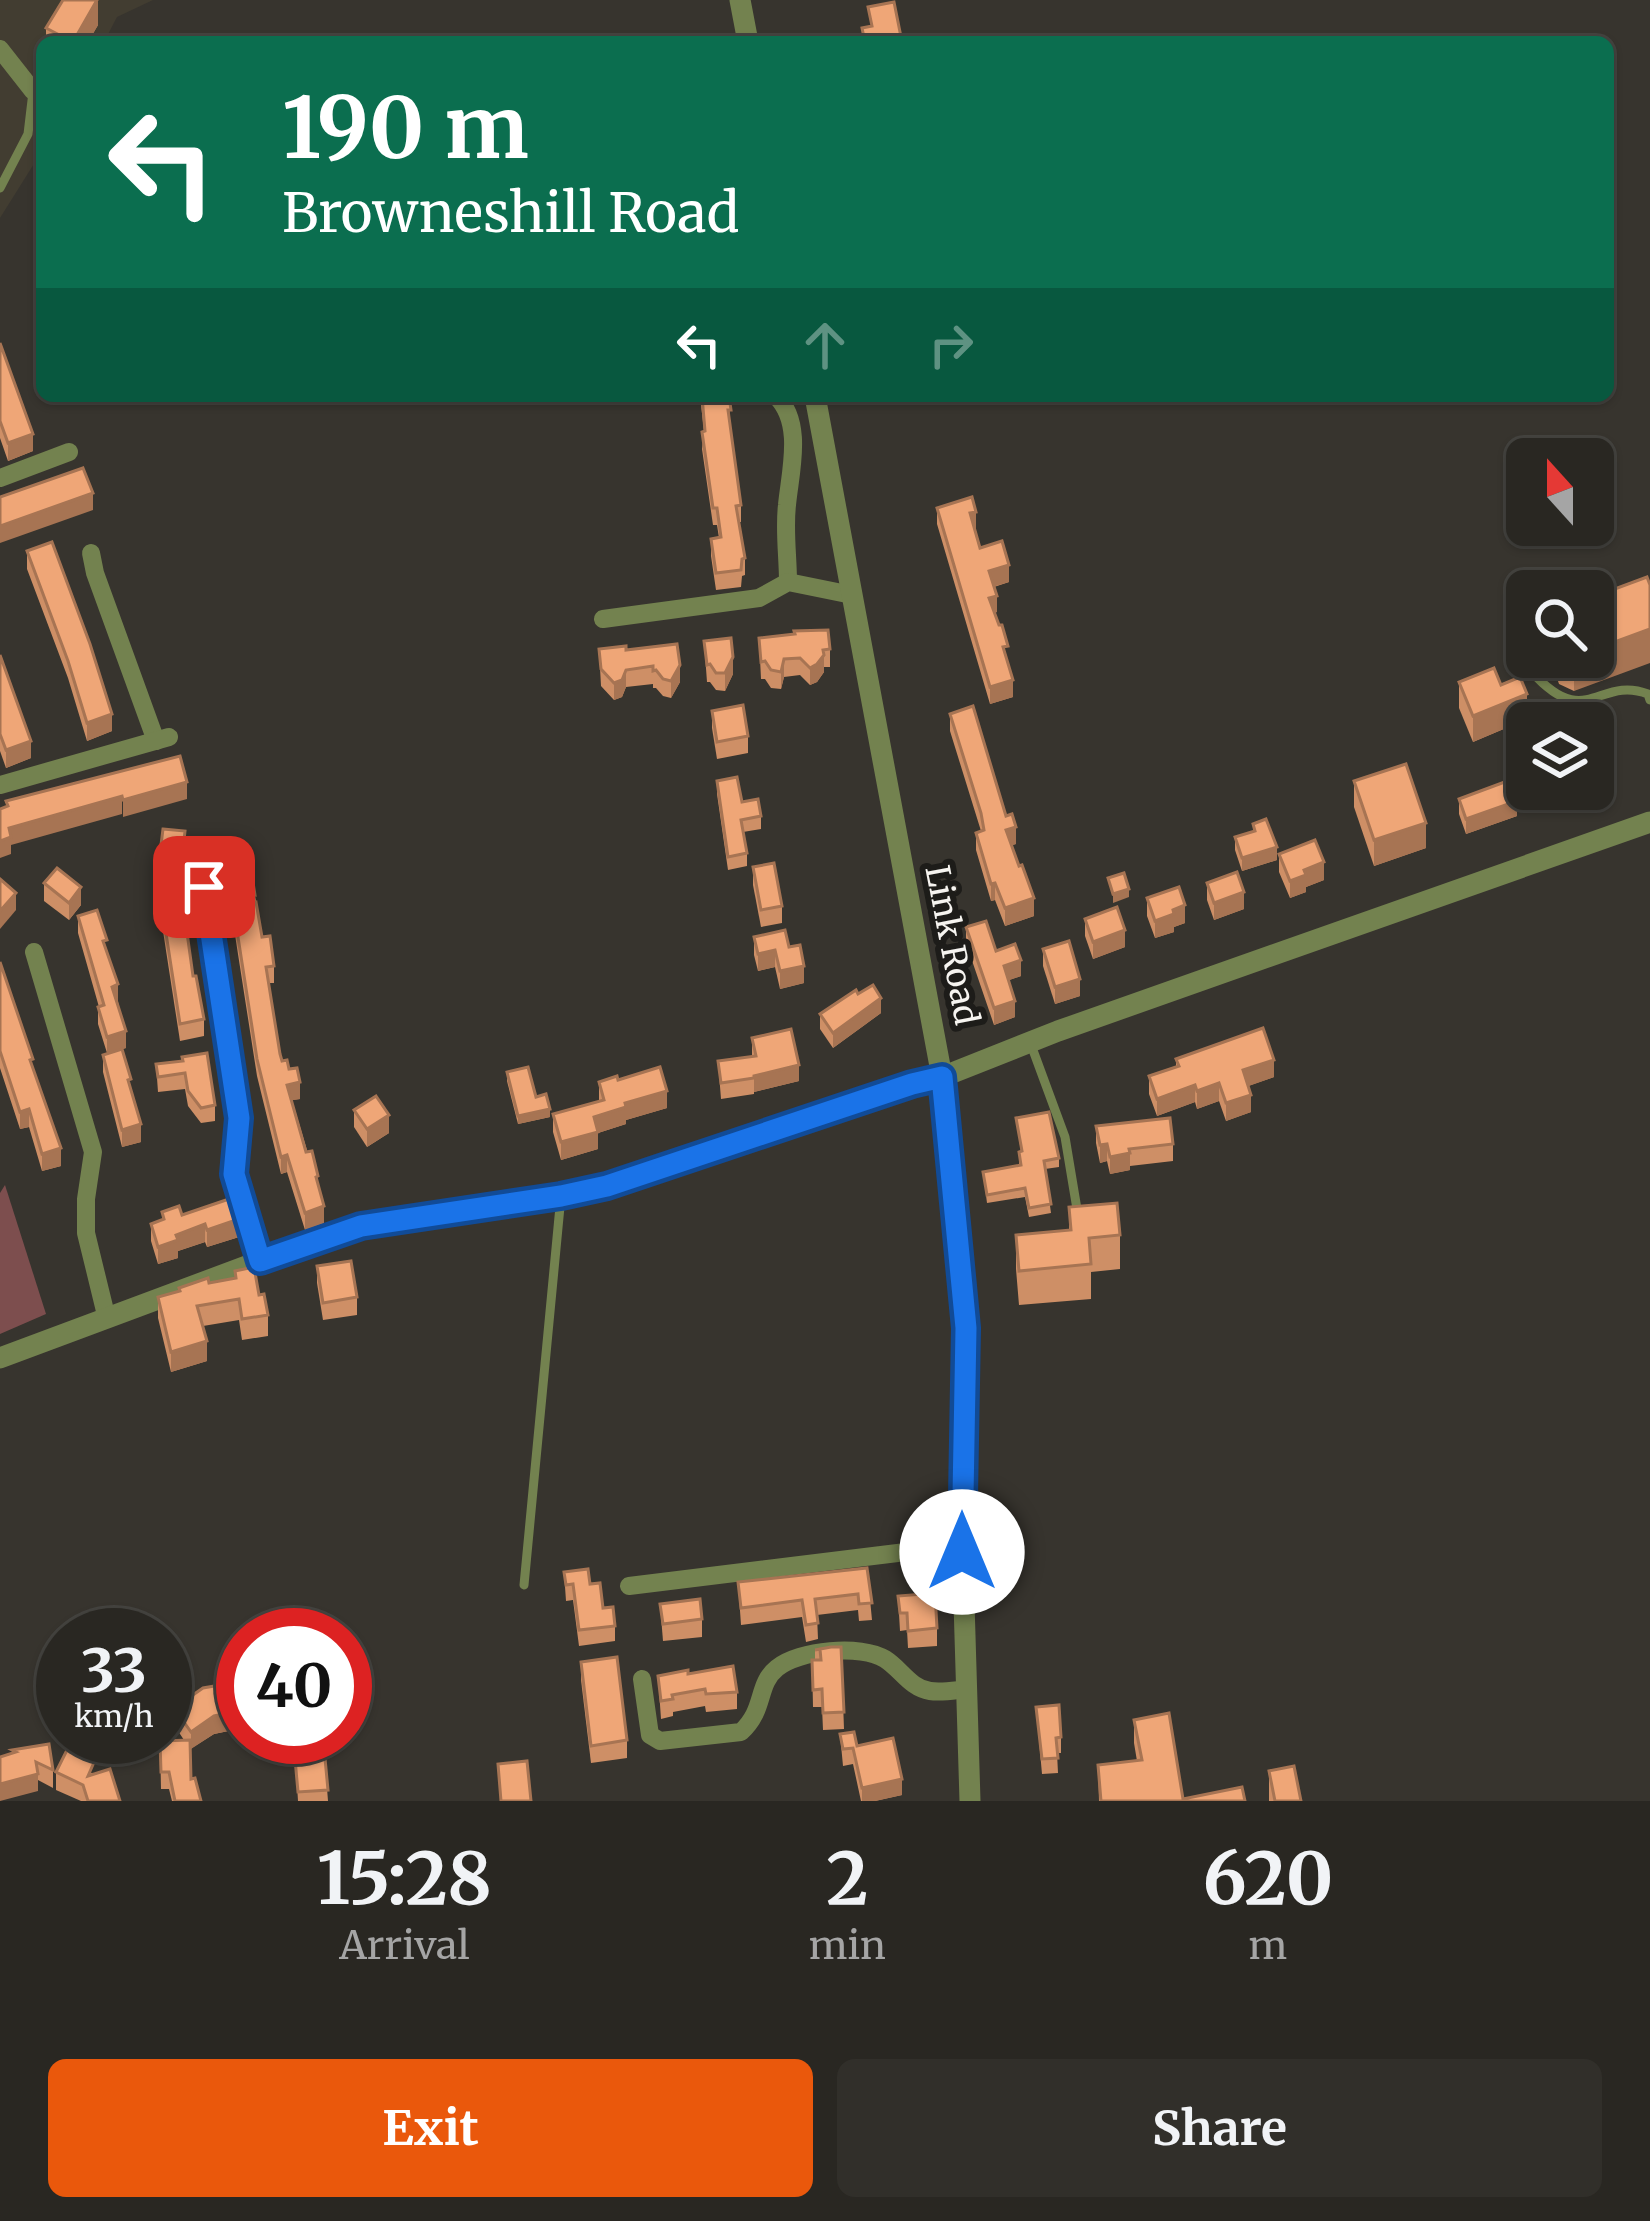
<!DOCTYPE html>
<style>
body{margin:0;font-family:Merriweather,serif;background:#312f2a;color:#f1f3f6;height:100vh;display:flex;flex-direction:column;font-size:45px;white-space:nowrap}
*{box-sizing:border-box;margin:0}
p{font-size:39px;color:#a5a5a5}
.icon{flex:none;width:66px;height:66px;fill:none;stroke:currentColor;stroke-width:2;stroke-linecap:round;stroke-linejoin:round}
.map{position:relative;height:1801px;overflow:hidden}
.sheet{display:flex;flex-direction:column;background:#292722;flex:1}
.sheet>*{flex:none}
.banner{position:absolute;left:36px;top:36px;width:1578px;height:366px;border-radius:18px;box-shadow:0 3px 9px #0004,0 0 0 3px #454440;background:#0b6e4f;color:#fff;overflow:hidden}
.needle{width:78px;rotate:339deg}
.controls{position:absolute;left:1506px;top:438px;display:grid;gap:24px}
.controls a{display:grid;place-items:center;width:108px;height:108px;border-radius:18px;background:#292722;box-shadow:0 3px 9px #0004,0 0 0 3px #454440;font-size:60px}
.speed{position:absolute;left:36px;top:1608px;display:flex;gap:24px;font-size:60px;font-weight:700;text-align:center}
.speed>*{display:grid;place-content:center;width:156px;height:156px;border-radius:50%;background:#292722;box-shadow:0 3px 9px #0004,0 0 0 3px #454440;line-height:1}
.speed small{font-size:30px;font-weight:400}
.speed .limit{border:18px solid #d22;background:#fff;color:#111}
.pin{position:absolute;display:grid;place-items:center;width:102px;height:102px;color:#fff;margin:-51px;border-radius:24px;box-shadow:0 6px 18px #0006}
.me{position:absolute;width:132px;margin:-66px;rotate:0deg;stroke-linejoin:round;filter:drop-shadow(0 0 9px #0008)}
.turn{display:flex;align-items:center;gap:42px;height:252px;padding:0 48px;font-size:54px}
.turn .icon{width:156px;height:156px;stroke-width:2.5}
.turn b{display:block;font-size:84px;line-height:102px}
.lanes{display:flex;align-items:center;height:114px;padding:0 48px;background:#0003;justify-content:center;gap:60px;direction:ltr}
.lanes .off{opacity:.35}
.eta{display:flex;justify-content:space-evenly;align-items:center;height:204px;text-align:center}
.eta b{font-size:72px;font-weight:700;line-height:84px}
.primary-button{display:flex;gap:24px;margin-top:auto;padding:24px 48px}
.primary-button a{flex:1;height:138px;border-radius:18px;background:#ea580c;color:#fff;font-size:48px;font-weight:700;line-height:138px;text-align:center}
.primary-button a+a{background:#312f2a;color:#f1f3f6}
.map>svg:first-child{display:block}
.built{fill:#423d31}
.green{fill:#7d4e4e}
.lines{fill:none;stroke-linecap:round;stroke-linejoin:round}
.service{stroke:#73824f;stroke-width:9}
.minor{stroke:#73824f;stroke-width:18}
.tertiary{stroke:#73824f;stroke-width:21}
.wall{fill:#ce8f66}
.shaded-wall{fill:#a77453}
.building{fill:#efa677;stroke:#a77453;stroke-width:3}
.route-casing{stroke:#114b97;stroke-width:30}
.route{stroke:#1a73e8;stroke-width:21}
.labels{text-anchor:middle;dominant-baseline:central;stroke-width:12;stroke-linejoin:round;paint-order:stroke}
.street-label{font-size:33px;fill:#f6f4f0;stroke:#1d1c19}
</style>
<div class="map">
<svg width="1650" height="1801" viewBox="0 0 1650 1801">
<rect width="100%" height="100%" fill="#37342e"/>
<path class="built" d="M0,0H153L117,17L104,42H42V151L0,218Z"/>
<path class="green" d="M5,1185L46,1314L0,1334V1193Z"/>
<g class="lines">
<g class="service">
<path d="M0,188L28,134L33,92"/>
<path d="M1531,671C1586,733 1598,675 1648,694L1650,700"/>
<path d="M1030,1042L1065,1137L1078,1215"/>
<path d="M524,1585L561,1196"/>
</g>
<g class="minor">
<path d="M0,49L33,91"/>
<path d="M776,396C804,423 790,472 787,505C784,530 788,557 788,582"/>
<path d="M0,478L69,452"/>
<path d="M91,553L95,573L156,741"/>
<path d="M603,619L759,598L788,582L852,595"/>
<path d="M0,785L169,737"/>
<path d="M237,865L215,866L204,887L239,1118L234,1174L260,1261"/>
<path d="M34,952L93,1152L86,1199V1233L107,1319"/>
<path d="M629,1586L922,1550L962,1552"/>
<path d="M642,1679L650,1735L660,1741L741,1732C766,1709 756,1685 777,1668C799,1650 861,1644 885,1659C901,1669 910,1688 930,1691C942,1693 956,1690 968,1689"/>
</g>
<g class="tertiary">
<path d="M740,0L748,42"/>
<path d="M815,396L942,1077L966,1328L962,1537L970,1801"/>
<path d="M0,1358L260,1261L361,1226L561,1196L607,1187L912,1084L942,1077L1058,1031L1650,822"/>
</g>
</g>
<g class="wall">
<path d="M98,25L88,42H46V28Z"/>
<path d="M0,343L33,451L8,461L0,438Z"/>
<path d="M700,396H729L730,427L741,505V522H739L745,558V575L742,576L741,587L716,590L711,556V539L719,538L717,525H713L702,449L704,431Z"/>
<path d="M937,508L976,528L975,529L980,548L1009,582L994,587L997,612L994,613L1008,662L1013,697L990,704L937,524Z"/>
<path d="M27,551L112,731L87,741L68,678L27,569Z"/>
<path d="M759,638L830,649V667H824V672L817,682L810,685L800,675L784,677L781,689L771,688L765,679H761Z"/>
<path d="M704,641L733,674L725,691L716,690L710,682H707Z"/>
<path d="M599,649L626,650L680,682L671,698L663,696L656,688H653V684L626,687L622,697L614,700L601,686Z"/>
<path d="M0,655L31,758L6,768L0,751Z"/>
<path d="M1550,657H1593L1574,691L1559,684Z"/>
<path d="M1459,682L1501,685L1527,719L1473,742L1459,708Z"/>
<path d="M712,711L748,736V753L717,759L712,728Z"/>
<path d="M950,714L1016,844L1012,845L1034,916L1005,926L995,900L991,901L976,850V833L981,831L950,731Z"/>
<path d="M717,781L761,816V829L743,832L747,853V866L728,870L717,794Z"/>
<path d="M1354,781L1426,848L1374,866L1354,807Z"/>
<path d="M1459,799L1517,816L1466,834L1459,814Z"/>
<path d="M1253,824L1277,860L1242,871L1235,850V837L1253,832Z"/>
<path d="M185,849L179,904L156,901V884Z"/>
<path d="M1279,854L1324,880L1306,887V892L1290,898L1279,872Z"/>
<path d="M753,867L782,906V923L761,927L753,885Z"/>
<path d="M229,879L255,895L262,937L274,966V983H269L280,1054L282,1061L289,1069L300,1099L292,1100L318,1187L324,1223L305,1230L287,1172L281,1174L257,1076L233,922V910H231L229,897Z"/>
<path d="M44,883L81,905L69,920L44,901Z"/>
<path d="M1207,883L1244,909L1214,920L1207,900Z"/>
<path d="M1147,898L1185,923L1174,927V932L1155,938L1147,916Z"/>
<path d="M163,914L193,976L204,1019V1036L180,1041L163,931Z"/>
<path d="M78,916L107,952L118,1002L126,1048L122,1049L141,1142L122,1147L103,1072V1055L107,1053L98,1024V1007H99L78,933Z"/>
<path d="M1085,919L1125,947L1093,959L1085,936Z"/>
<path d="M966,927L996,951L1021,976L1009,980L1015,1017L994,1025L966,943Z"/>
<path d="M754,937L789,947L804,983L780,989L775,967L758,971L754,955Z"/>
<path d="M1043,949L1080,996L1055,1004L1043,966Z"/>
<path d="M0,962L61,1166L42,1171L29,1127L20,1129L0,1068Z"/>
<path d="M858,994L881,1013L833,1048L820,1029V1014Z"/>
<path d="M752,1038L799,1081L754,1092V1094L721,1099L718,1061L752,1056Z"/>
<path d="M1176,1059L1274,1077L1248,1086L1251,1112L1226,1121L1219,1101L1197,1109L1195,1102L1157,1116L1149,1094V1076L1176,1066Z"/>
<path d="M182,1061L215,1105V1121L201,1123L188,1106L185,1089L158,1092L156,1064Z"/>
<path d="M507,1072L536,1097L550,1117L518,1124L507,1081Z"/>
<path d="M618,1080L667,1108L626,1120V1124L598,1133V1149L561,1160L553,1132V1114L599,1101V1082Z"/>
<path d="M354,1110L389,1133L367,1147L354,1127Z"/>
<path d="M1016,1118L1059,1158V1167L1045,1169L1051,1213L1029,1217L1025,1197L987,1203L983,1172L1019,1165V1152H1021Z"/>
<path d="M1096,1126L1173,1144V1161L1130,1166V1170L1110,1174L1107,1161L1100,1163L1096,1143Z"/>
<path d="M1069,1207L1120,1235V1269L1091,1272V1299L1019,1305L1016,1269V1235L1069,1231Z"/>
<path d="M162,1212L182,1215L239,1237L207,1247L205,1242L178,1251V1258L158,1264L151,1241V1224L162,1220Z"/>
<path d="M317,1266L357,1297V1315L323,1320L317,1283Z"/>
<path d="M209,1283L259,1295L268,1315V1336L242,1340L239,1320L203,1326L207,1361L171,1372L158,1318V1297Z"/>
<path d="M867,1568L872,1620L859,1621L858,1610L817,1615L818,1639L806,1642L802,1617L741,1625L738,1582Z"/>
<path d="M564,1572L590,1584L615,1626V1641L579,1646L573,1600L566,1601Z"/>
<path d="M898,1596L937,1628V1646L908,1648L907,1630L900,1631Z"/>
<path d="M660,1604L702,1619V1637L663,1641Z"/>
<path d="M841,1647L844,1729L823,1730L822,1707H813L812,1660H815V1650Z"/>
<path d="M581,1662L627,1740V1758L591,1763L581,1680Z"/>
<path d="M688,1674L737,1692V1709L706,1712L705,1706L673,1712V1716L661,1719L658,1676Z"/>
<path d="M243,1681V1728L214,1734L190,1749L191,1779L201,1801H172L169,1789H161L160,1741L184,1740L174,1725V1708Z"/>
<path d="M1036,1707L1061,1737V1753H1057L1058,1773L1042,1774Z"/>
<path d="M1134,1720L1183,1799L1245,1801H1099L1098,1765L1137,1761L1134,1743Z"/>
<path d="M840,1734L902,1795L875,1801H861L853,1764L843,1766Z"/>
<path d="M290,1737H323L328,1801H298L296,1767Z"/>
<path d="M12,1750L53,1770V1788L38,1780V1791L12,1753Z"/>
<path d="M1269,1771L1301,1801H1269Z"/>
<path d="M56,1772L95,1773L120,1801H81L56,1790Z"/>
</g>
<g class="shaded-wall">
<path d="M98,0V25L88,42H73Z"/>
<path d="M33,434V451L8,461V443Z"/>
<path d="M93,493V510L0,543V526Z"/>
<path d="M976,512V528L970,530V513Z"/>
<path d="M1009,565V582L989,588V571Z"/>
<path d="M997,596V612L989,614V598Z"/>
<path d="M1650,629V663L1574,691V657H1593V650Z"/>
<path d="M824,655V672L817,682L810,685V668Z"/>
<path d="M733,657V674L725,691V673Z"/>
<path d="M784,659V677L781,689V672Z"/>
<path d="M680,665V682L671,698V681Z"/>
<path d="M626,670V687L622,697L614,700V683Z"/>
<path d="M1013,680V697L990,704V687Z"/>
<path d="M1527,694V719L1473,742V716Z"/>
<path d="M112,714V731L87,741V723Z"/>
<path d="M31,741V758L6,768V750Z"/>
<path d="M187,782V799L123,817V800Z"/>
<path d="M122,796V814L11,845V854L0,858V841L9,828Z"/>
<path d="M1517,801V816L1466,834V819Z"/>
<path d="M1426,823V848L1374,866V840Z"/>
<path d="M1016,827V844L1006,847V830Z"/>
<path d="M185,831V849L179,904V887Z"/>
<path d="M1277,847V860L1242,871V858Z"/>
<path d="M1324,862V880L1306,887V892L1290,898V881L1304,870Z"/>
<path d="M995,883V900L991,901V884Z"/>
<path d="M81,887V905L69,920V903Z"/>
<path d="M1129,889V897L1113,903V894Z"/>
<path d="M1244,892V909L1214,920V903Z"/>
<path d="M16,893V910L0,929V911Z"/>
<path d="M1034,898V916L1005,926V908Z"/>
<path d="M1185,905V923L1174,927V932L1155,938V921L1173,910Z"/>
<path d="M1125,930V947L1093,959V942Z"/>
<path d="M775,950V967L758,971V954Z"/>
<path d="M1021,960V976L1004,982V966Z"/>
<path d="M804,966V983L780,989V971Z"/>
<path d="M1080,979V996L1055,1004V987Z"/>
<path d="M118,984V1002L112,1004V987Z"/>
<path d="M881,998V1013L833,1048V1033Z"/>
<path d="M1015,1001V1017L994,1025V1008Z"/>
<path d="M126,1031V1048L107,1054V1037Z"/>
<path d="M1274,1060V1077L1243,1088V1070Z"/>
<path d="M799,1065V1081L754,1092V1076Z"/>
<path d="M300,1082V1099L287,1101V1085Z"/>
<path d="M1219,1083V1101L1197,1109V1091Z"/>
<path d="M1195,1085V1102L1157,1116V1099Z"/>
<path d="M667,1091V1108L626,1120V1124L598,1133V1149L561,1160V1142L594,1117L625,1103Z"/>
<path d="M1251,1095V1112L1226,1121V1103Z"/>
<path d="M29,1109V1127L20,1129V1112Z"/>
<path d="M550,1109V1117L518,1124V1116Z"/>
<path d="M389,1115V1133L367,1147V1129Z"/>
<path d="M141,1124V1142L122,1147V1130Z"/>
<path d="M1107,1144V1161L1100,1163V1145Z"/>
<path d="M61,1148V1166L42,1171V1154Z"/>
<path d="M1130,1153V1170L1110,1174V1157Z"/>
<path d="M287,1155V1172L281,1174V1157Z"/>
<path d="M324,1206V1223L305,1230V1213Z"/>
<path d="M239,1219V1237L207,1247V1230Z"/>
<path d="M205,1224V1242L178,1251V1258L158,1264V1247L176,1235Z"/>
<path d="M207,1341V1361L171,1372V1352Z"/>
<path d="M243,1710V1728L214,1734L191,1749V1732L214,1716Z"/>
<path d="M38,1774V1791L0,1801V1784Z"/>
<path d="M902,1779V1795L875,1801H862V1788Z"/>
</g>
<g class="building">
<path d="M63,0H97L73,42L46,28Z"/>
<path d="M894,2L902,42H865L862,28L872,26L868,7Z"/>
<path d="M0,343L33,434L8,443L0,421Z"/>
<path d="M702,396H729L731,410H728L741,505L736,506L745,558L742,559L741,570L716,573L711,539L721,537L717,508H713L702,432L705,431Z"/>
<path d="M83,468L93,493L0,526V497Z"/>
<path d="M972,497L976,512L970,513L980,548L1002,541L1009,565L989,571L997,596L989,598L999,625H1002L1008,646L1003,647L1013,680L990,687L937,508Z"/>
<path d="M52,542L90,644L112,714L87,723L68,661L27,551Z"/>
<path d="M1647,577L1650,585V629L1593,650V597Z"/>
<path d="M828,630L830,649L823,650L824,655L817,664L810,668L800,658L784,659L781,672L771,670L765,661L761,662L759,638L795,634L794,631Z"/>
<path d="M731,638L733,657L725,673H716L710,664L707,665L704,641Z"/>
<path d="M677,644L680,665L671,681L663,679L656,670L653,671V666L626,670L622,680L614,683L601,669L599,649L626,646V650Z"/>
<path d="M0,655L31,741L6,750L0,734Z"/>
<path d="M1494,668L1501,685L1520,677L1527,694L1473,716L1459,682Z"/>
<path d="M743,705L748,736L717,742L712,711Z"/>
<path d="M973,706L1006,816L1012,814L1016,827L1006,830L1019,866L1022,865L1034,898L1005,908L995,883L991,884L976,833L984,830L981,813L950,714Z"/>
<path d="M180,756L187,782L123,800L122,796L9,828L11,837L0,841V809L8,806L6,801Z"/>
<path d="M1406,764L1426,823L1374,840L1354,781Z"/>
<path d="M737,777L742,802L758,799L761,816L741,820L747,853L728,857L717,781Z"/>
<path d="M1510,780L1517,801L1466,819L1459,799Z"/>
<path d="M1266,819L1277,847L1242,858L1235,837L1255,831L1253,824Z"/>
<path d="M163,829L185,831L179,887L156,884Z"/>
<path d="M1315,840L1324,862L1304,870L1306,875L1290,881L1279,854Z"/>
<path d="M774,863L782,906L761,910L753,867Z"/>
<path d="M57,868L81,887L69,903L44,883Z"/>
<path d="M1237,872L1244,892L1214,903L1207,883Z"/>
<path d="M1124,873L1129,889L1113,894L1108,878Z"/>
<path d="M252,876L255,895L231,892L229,879Z"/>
<path d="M0,879L16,893L0,911Z"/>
<path d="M1179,887L1185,905L1173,910L1174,914L1155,921L1147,898Z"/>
<path d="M256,902L262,937L270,936L274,966L266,967L280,1054L282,1061L287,1060L289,1069L297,1068L300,1082L287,1085L306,1152L312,1151L318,1176L316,1177L324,1206L305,1213L287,1155L281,1157L257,1059L233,905Z"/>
<path d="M1117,907L1125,930L1093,942L1085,919Z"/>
<path d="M97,910L107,940L103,941L118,984L112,987L126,1031L107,1037L98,1007L104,1005L78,916Z"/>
<path d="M184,911L193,976H196L204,1019L180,1024L163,914Z"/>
<path d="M986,921L996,951L1015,944L1021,960L1004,966L1015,1001L994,1008L966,927Z"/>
<path d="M785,930L789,947L800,945L804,966L780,971L775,950L758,954L754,937Z"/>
<path d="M1069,941L1080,979L1055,987L1043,949Z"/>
<path d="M0,962L33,1059L30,1060L61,1148L42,1154L29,1109L20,1112L0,1051Z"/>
<path d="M873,985L881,998L833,1033L820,1014L856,990L858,994Z"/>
<path d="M1263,1028L1274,1060L1243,1070L1251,1095L1226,1103L1219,1083L1197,1091L1195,1085L1157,1099L1149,1076L1179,1066L1176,1059Z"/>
<path d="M791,1029L799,1065L754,1076V1078L721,1083L718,1061L756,1056L752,1038Z"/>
<path d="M122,1049L131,1079L128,1080L141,1124L122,1130L103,1055Z"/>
<path d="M207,1053L215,1105L201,1108L188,1091L185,1073L158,1077L156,1064L183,1061L182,1057Z"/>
<path d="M528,1067L536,1097L546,1094L550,1109L518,1116L507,1072Z"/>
<path d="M660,1067L667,1091L625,1103L626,1107L594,1117L598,1132L561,1142L553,1114L604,1100L599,1082L617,1076L618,1080Z"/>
<path d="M376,1096L389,1115L367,1129L354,1110Z"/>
<path d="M1049,1112L1059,1158L1044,1161L1051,1204L1029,1208L1025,1188L987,1195L983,1172L1021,1165L1019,1152L1022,1151L1016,1118Z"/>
<path d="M1170,1118L1173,1144L1129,1149L1130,1153L1110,1157L1107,1144L1100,1145L1096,1126Z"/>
<path d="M232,1198L239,1219L207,1230L205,1224L176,1235L178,1240L158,1247L151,1224L164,1219L162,1212L179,1206L182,1215Z"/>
<path d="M1117,1203L1120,1235L1089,1238L1091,1264L1019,1271L1016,1235L1071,1230L1069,1207Z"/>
<path d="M351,1261L357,1297L323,1303L317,1266Z"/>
<path d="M254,1267L259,1295L264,1294L268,1315L242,1319L239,1299L197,1306L207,1341L171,1352L158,1297L180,1291L179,1288L208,1278L209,1283L236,1278L235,1271Z"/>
<path d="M867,1568L872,1603L859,1604L858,1594L815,1599L818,1623L806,1625L802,1600L741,1608L738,1582Z"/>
<path d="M588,1569L590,1584L600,1583L603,1608L613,1607L615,1626L579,1630L573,1584L566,1585L564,1572Z"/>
<path d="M935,1593L937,1628L908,1631L907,1613H900L898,1596Z"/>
<path d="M700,1599L702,1619L663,1624L660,1604Z"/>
<path d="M831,1647H841L844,1712L823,1713L822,1689L813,1690L812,1660H821L820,1649L815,1650Z"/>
<path d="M617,1657L627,1740L591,1746L581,1662Z"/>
<path d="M733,1666L737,1692L706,1694L705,1689L672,1695L673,1699L661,1701L658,1676L688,1670V1674Z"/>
<path d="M243,1681V1710L214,1716L191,1732L174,1708L203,1688Z"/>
<path d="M1059,1705L1061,1737L1056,1738L1058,1758L1042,1759L1036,1707Z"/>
<path d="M1169,1713L1183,1799L1242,1787L1245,1801H1101L1098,1765L1142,1760L1134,1720Z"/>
<path d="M854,1732L857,1746L893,1738L902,1779L862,1788L853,1748L843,1749L840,1734Z"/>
<path d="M293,1737H323L328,1790L298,1792Z"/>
<path d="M190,1740L191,1779L195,1778L201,1801H175L169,1772H161L160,1741Z"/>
<path d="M49,1744L53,1770L36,1762L38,1774L0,1784V1757L16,1752L12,1750Z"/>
<path d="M68,1748L95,1760L88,1776L110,1769L120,1801H88L83,1785L56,1772Z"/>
<path d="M527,1761L531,1801H501L498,1764Z"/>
<path d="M1294,1766L1301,1801H1275L1269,1771Z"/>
</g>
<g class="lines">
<g class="route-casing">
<path id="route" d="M204,887L239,1118L234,1174L260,1261L361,1226L561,1196L607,1186L912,1084L942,1077L966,1328L962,1552"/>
</g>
<use href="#route" class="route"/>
</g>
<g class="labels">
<g class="street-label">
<text transform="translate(952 945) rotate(79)">Link Road</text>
</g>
</g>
</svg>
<div class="controls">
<a><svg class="needle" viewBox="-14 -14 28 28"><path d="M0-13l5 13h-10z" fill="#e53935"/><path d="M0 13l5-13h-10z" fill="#a5a5a5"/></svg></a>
<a><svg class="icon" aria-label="search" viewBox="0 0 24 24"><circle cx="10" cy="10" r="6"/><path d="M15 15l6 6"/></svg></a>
<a><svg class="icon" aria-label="layers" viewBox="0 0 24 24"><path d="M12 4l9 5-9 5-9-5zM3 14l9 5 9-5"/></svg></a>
</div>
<div class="speed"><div>33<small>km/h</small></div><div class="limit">40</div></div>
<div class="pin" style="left:204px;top:887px;background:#d93025"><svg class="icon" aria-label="arrive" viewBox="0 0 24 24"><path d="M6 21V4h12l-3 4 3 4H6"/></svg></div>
<svg class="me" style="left:962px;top:1552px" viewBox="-20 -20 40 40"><circle r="19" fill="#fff"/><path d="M0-13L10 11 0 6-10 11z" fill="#1a73e8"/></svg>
<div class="banner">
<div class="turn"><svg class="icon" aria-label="left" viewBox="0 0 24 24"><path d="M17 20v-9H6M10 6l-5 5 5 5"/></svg><div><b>190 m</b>Browneshill Road</div></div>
<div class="lanes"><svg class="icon" aria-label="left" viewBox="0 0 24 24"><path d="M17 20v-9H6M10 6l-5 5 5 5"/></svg><svg class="icon off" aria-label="ahead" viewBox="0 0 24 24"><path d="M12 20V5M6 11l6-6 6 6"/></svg><svg class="icon off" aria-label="right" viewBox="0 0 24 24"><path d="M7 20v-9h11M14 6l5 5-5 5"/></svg></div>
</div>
</div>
<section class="sheet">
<div class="eta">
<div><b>15:28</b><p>Arrival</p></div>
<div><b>2</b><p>min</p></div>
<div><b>620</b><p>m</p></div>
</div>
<div class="primary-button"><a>Exit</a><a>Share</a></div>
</section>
